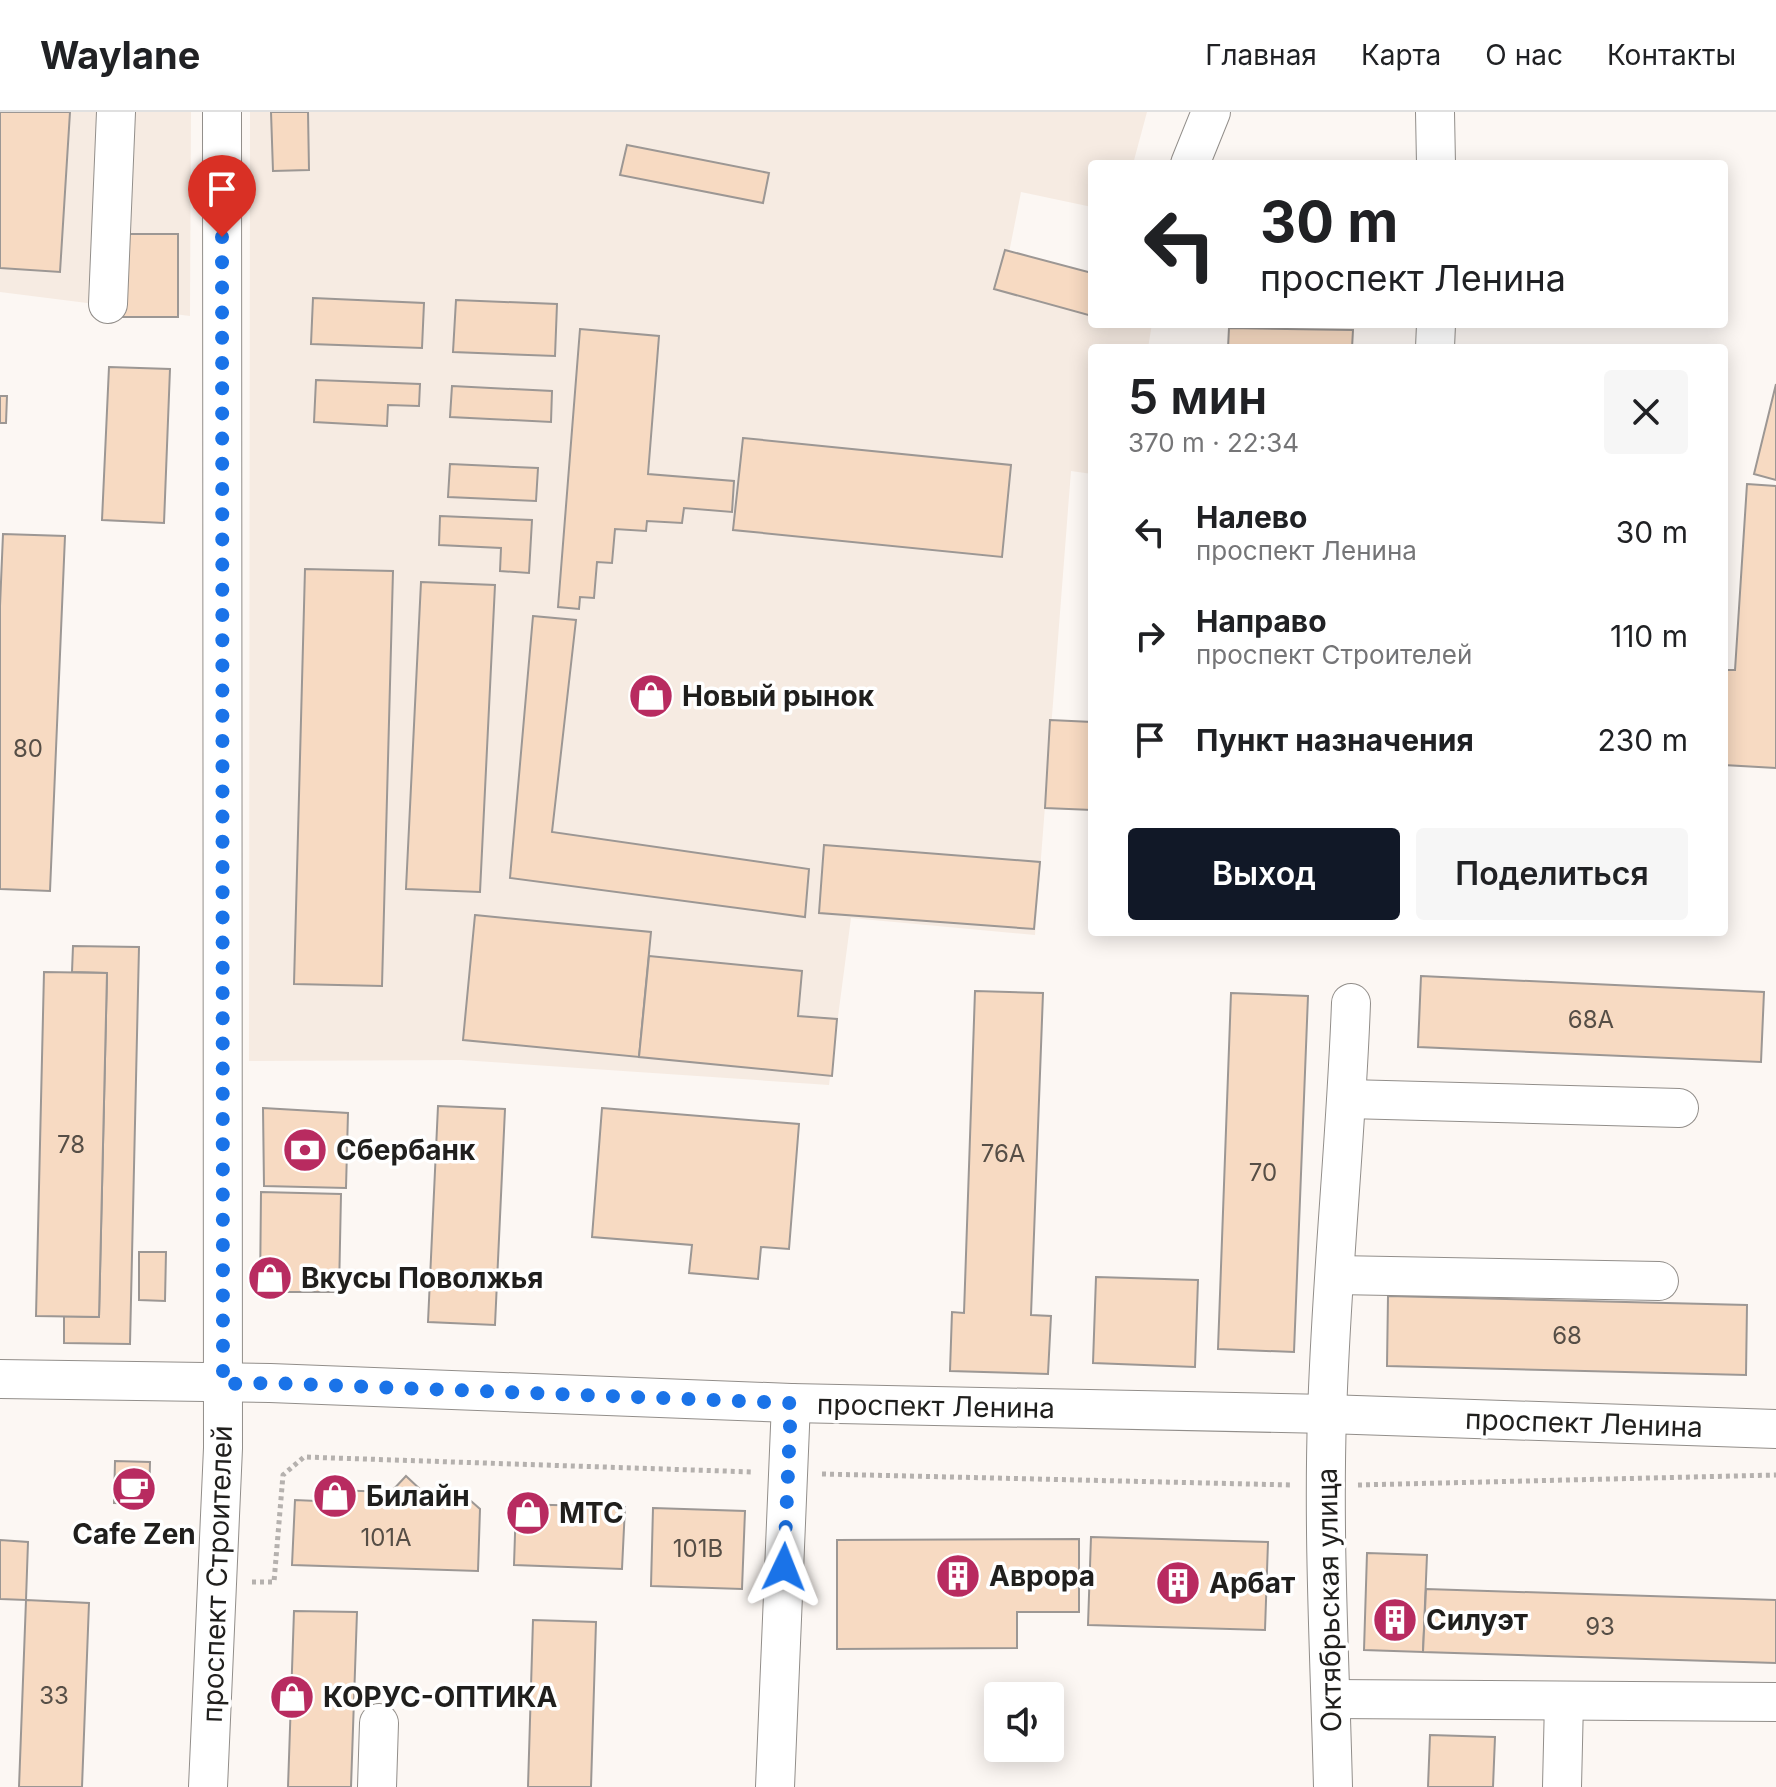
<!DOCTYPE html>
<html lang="ru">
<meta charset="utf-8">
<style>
body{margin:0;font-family:Inter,sans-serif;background:#f6f6f6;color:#202124;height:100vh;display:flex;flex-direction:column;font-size:30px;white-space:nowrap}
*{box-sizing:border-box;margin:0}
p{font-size:26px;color:#757577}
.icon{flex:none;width:44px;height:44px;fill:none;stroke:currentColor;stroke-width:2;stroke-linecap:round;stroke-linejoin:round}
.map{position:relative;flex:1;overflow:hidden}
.sheet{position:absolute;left:1088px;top:232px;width:640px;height:592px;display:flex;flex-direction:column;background:#fff;border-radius:8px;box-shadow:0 4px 20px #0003}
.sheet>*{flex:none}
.hud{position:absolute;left:1088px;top:48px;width:640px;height:168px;border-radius:8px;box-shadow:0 4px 20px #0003;background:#fff;color:#202124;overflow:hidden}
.tools{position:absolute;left:984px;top:1570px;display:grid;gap:16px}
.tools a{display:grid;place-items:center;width:80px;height:80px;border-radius:8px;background:#fff;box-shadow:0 4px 20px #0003;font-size:40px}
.pin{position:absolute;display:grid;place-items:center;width:68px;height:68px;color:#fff;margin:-82px -34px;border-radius:50% 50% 50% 0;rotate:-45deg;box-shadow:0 0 8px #0007}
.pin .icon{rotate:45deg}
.me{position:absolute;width:88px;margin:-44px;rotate:2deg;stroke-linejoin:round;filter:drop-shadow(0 0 6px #0008)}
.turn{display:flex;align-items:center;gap:28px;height:168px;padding:0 40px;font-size:36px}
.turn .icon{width:104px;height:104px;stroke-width:2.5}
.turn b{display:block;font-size:56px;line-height:68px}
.round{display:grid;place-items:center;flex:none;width:84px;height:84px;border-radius:8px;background:#f6f6f6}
.summary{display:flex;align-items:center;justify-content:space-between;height:136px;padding:0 40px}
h1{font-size:48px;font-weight:600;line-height:60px}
.button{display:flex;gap:16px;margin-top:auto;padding:16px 40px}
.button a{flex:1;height:92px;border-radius:8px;background:#111827;color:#fff;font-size:32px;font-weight:600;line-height:92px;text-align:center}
.button a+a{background:#f6f6f6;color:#202124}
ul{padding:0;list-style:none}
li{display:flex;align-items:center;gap:24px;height:104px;padding:0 40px}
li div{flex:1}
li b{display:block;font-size:30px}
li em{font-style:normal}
header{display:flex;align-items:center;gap:48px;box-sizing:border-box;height:112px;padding:0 40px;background:#fff;border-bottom:2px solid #e0e0e0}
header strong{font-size:38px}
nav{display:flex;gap:44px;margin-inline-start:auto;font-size:28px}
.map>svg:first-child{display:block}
.built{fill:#f6ebe2}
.building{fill:#f7dac2;stroke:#9c9794;stroke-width:2}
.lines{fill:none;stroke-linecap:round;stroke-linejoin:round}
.minor-casing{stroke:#928e8a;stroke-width:40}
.path{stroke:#b5b1ae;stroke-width:5;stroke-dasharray:4 4;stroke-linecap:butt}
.minor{stroke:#fff;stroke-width:38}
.route{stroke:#1a73e8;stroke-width:14;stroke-dasharray:0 25.2}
.labels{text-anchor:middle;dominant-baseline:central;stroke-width:7;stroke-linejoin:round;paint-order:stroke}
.number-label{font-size:24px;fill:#564e46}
.poi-label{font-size:28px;font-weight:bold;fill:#201f1d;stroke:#fff;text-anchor:start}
.street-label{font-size:28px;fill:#201f1d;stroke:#fff}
</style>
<header>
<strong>Waylane</strong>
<nav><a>Главная</a><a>Карта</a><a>О нас</a><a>Контакты</a></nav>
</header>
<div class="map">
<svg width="1776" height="1675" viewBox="0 0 1776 1675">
<rect width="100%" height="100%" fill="#fcf7f3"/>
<g class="built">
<path d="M0,0H191L190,204L0,180Z"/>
<path d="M250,0H1147L1133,52H1092V95L1021,80L1007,151L1092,173V212H1152L1148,236H1092V362L1071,359L1035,823L851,806L829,973L461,948L249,949Z"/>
</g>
<g class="building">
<path d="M0,0H70L60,160L0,156Z"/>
<path d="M271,0H308L309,58L273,59Z"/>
<path d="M627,33L769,61L763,91L620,63Z"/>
<rect x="122" y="122" width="56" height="83"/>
<path d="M1005,138L1092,161V204L994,177Z"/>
<path d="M313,186L424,191L422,236L311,232Z"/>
<path d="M456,188L557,192L555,244L453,240Z"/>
<path d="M1229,216L1353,218L1352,236H1228Z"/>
<path d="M580,217L659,224L648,362L734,369L732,400L684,396L682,411L647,409L646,419L615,417L612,451L597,450L594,486L580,485L579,497L558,495Z"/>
<path d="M109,255L170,257L164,411L102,408Z"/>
<path d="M316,268L420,272L419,294L388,293L387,314L314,310Z"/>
<path d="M1776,272V368L1754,362Z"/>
<path d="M452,274L552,279L551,310L450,305Z"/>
<path d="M0,284H7L6,311H0Z"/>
<path d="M743,326L1011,353L1002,445L733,418Z"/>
<path d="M450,352L538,356L536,389L448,385Z"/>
<path d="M1747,372L1776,374V656L1724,653V558H1735Z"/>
<path d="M440,404L532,408L529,461L500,459L501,436L439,433Z"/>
<path d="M3,422L65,424L50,779L0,777V494Z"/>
<path d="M305,457L393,459L382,874L294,872Z"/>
<path d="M421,470L495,473L480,780L406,777Z"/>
<path d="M533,504L576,508L552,720L809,757L805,805L510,766Z"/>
<path d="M1050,608L1092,610V698L1045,696Z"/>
<path d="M824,733L1040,750L1034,817L819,801Z"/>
<path d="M475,803L651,820L639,945L463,928Z"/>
<path d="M73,834L139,835L130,1232L64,1231V1204L99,1205L107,861L72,860Z"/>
<path d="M649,844L802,859L798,904L837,907L832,964L639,945Z"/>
<path d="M44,860L107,861L99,1205L36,1204Z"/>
<path d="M1421,864L1764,880L1761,950L1418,935Z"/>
<path d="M975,879L1043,881L1031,1203L1051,1204L1048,1262L950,1259L952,1200L964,1201Z"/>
<path d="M1231,881L1308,884L1294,1240L1218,1237Z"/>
<path d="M438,994L505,997L495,1213L428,1210Z"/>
<path d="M263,996L348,1001L346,1076L264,1074Z"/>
<path d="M602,996L799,1012L789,1137L761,1135L758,1167L689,1161L692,1133L592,1125Z"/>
<path d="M261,1080L341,1082L339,1180H260Z"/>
<path d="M139,1140H166L165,1189L139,1188Z"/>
<path d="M1096,1165L1198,1168L1195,1255L1093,1251Z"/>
<path d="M1388,1184L1747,1193L1746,1263L1387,1254Z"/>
<path d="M115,1349L150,1350L149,1392L114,1391Z"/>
<path d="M406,1364L423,1380L463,1382L480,1397L478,1459L292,1453L295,1388L317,1389L331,1378L391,1380Z"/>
<path d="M516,1392L625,1395L622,1457L514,1453Z"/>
<path d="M653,1396L745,1399L742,1477L651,1474Z"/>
<path d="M1091,1425L1268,1430L1265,1518L1088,1513Z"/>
<path d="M1079,1427V1500H1017V1536L837,1537V1428Z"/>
<path d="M0,1428L28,1430L26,1488L0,1487Z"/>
<path d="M1367,1441L1427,1443L1423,1540L1364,1538Z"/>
<path d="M1426,1477L1776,1488V1551L1423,1540Z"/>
<path d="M26,1488L89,1491L82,1675H19Z"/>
<path d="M294,1499L357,1500L351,1675H288Z"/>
<path d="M533,1508L596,1510L591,1675H528Z"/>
<path d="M1430,1623L1495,1625L1493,1675H1428Z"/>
</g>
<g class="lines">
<g class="minor-casing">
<g id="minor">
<path d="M1435,0L1436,52"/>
<path d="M1190,52L1211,0"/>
<path d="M108,192L116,0"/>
<path d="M1435,236L1436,212"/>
<path d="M1348,987L1679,996"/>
<path d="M1336,1163L1659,1169"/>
<path d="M0,1267L270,1271L791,1291L1327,1302L1776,1317"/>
<path d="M1331,1587L1776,1590"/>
<path d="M208,1675L223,1336L222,0"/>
<path d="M377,1675L379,1611"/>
<path d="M775,1675L791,1291"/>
<path d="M1333,1675C1330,1552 1323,1428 1327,1304C1331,1166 1346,1029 1351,891"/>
<path d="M1562,1675L1564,1589"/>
</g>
</g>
<g class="path">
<path d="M822,1362L1292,1373"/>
<path d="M1358,1373L1776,1363"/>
<path d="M252,1470H274L283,1363L304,1345L753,1360"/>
</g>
<use href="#minor" class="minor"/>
</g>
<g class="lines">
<path class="route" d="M222,125L223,1272L270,1271L791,1291L784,1455"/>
</g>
<defs>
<g id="shop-disc" transform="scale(2.3)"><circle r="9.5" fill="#b82b60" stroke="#fff"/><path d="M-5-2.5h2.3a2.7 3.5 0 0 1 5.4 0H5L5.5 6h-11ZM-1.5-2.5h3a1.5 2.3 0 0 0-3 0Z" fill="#fff"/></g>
<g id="bank-disc" transform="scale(2.3)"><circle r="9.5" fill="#b82b60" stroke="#fff"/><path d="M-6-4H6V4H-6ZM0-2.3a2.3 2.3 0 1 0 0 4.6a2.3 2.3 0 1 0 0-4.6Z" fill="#fff"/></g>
<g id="cafe-disc" transform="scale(2.3)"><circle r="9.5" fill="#b82b60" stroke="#fff"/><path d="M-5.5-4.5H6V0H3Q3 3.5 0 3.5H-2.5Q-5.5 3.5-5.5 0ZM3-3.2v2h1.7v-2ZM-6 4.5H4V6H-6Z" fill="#fff"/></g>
<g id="building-disc" transform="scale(2.3)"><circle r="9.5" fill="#b82b60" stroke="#fff"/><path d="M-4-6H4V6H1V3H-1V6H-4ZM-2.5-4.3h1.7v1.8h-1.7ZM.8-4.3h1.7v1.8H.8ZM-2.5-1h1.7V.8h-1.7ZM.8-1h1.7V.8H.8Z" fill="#fff"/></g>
</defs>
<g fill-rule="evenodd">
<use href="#shop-disc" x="651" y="584"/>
<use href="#bank-disc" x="305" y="1038"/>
<use href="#shop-disc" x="270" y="1166"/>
<use href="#cafe-disc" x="134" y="1377"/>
<use href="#shop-disc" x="335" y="1384"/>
<use href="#shop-disc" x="528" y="1401"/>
<use href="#building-disc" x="958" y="1464"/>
<use href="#building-disc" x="1178" y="1471"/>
<use href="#building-disc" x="1395" y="1508"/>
<use href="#shop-disc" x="292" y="1585"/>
</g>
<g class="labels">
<g class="number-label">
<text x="28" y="636">80</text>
<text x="1591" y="907">68А</text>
<text x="71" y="1032">78</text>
<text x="1003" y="1041">76А</text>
<text x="1263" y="1060">70</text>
<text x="1567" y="1223">68</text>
<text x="386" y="1425">101А</text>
<text x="698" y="1436">101В</text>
<text x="1600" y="1514">93</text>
<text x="54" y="1583">33</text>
</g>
<g class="poi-label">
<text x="682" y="584">Новый рынок</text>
<text x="336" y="1038">Сбербанк</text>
<text x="301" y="1166">Вкусы Поволжья</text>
<text x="366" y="1384">Билайн</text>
<text x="559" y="1401">МТС</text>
<text x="134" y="1422" text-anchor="middle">Cafe Zen</text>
<text x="989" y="1464">Аврора</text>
<text x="1209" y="1471">Арбат</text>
<text x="1426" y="1508">Силуэт</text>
<text x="323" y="1585">КОРУС-ОПТИКА</text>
</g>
<g class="street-label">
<text transform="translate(936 1294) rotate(1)">проспект Ленина</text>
<text transform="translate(1584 1311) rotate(2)">проспект Ленина</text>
<text transform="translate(217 1462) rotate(-88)">проспект Строителей</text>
<text transform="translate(1329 1488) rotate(-91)">Октябрьская улица</text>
</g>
</g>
</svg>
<div class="tools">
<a><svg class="icon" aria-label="sound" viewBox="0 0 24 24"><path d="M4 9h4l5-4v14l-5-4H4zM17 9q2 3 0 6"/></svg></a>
</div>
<div class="pin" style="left:222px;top:125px;background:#d93025"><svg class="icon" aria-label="arrive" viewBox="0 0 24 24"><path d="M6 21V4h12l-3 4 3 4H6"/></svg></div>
<svg class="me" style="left:784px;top:1455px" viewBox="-20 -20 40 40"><path d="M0-17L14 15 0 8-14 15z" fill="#1a73e8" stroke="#fff" stroke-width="4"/></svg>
<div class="hud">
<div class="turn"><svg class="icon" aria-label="left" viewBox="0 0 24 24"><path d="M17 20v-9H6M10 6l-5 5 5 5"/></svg><div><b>30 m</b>проспект Ленина</div></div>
</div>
<section class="sheet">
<div class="summary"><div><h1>5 мин</h1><p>370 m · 22:34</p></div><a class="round"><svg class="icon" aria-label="close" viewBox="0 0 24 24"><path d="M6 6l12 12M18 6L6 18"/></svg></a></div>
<ul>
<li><svg class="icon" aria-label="left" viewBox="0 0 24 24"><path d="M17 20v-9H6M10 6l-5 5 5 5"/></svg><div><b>Налево</b><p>проспект Ленина</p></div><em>30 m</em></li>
<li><svg class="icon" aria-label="right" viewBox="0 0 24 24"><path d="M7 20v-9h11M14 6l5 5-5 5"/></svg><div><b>Направо</b><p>проспект Строителей</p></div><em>110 m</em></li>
<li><svg class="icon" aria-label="arrive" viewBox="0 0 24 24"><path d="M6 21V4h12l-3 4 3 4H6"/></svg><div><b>Пункт назначения</b></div><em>230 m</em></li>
</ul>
<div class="button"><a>Выход</a><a>Поделиться</a></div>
</section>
</div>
